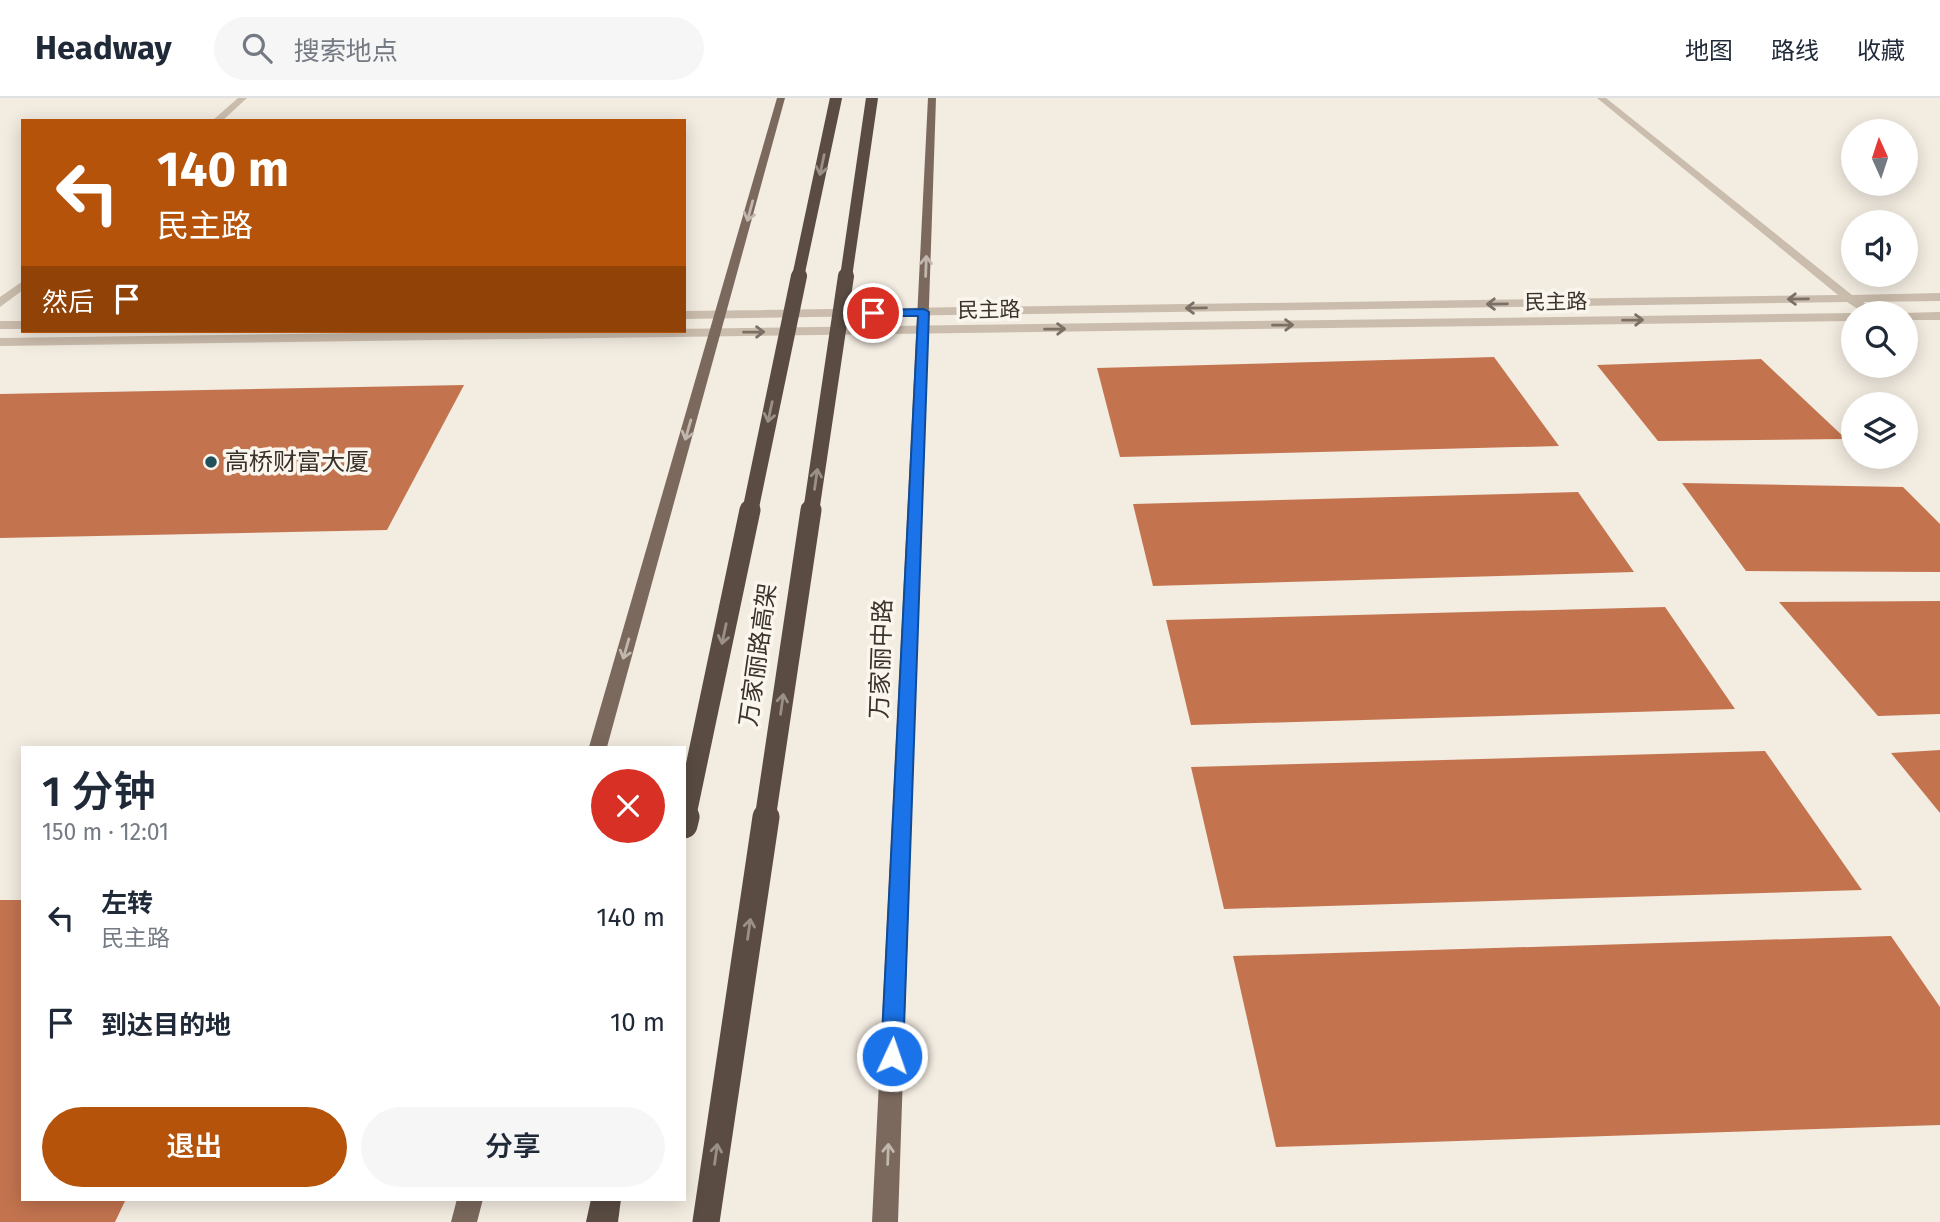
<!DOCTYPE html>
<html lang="zh">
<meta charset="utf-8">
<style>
body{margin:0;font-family:"Fira Sans","Noto Sans SC",sans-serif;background:#f6f6f7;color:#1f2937;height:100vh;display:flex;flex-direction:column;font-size:26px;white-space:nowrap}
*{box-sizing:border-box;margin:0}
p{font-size:23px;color:#747a83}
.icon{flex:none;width:38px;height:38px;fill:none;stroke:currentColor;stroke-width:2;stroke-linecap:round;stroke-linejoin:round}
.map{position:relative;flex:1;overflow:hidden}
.drawer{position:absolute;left:21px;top:648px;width:665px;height:455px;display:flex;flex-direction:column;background:#fff;border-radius:0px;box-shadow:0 4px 18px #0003}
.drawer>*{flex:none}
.guide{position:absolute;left:21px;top:21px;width:665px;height:214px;border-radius:0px;box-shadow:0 4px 18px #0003;background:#b45309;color:#fff;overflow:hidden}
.needle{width:46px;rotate:357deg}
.tools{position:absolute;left:1841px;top:21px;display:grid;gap:14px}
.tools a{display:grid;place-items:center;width:77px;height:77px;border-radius:50%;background:#fff;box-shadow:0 4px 18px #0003;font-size:35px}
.pin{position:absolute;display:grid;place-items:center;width:60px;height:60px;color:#fff;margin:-30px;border:4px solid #fff;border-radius:50%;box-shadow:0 2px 7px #0007}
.me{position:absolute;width:77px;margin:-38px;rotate:3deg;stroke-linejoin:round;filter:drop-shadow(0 0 5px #0008)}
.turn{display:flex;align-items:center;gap:24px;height:147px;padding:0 21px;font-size:32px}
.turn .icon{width:91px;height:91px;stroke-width:2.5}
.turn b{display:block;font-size:49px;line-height:60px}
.then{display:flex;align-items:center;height:66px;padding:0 21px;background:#0003;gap:14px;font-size:26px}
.round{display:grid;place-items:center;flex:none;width:74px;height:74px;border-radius:37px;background:#f6f6f7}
.headline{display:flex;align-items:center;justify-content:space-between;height:119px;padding:0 21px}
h1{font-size:42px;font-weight:600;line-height:52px}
.button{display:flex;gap:14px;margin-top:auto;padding:14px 21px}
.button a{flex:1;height:80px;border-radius:42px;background:#b45309;color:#fff;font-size:28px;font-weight:600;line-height:80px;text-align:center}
.button a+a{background:#f6f6f7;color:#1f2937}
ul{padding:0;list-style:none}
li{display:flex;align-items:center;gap:21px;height:105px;padding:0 21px}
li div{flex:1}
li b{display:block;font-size:26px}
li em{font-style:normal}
header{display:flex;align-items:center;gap:42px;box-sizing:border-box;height:98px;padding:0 35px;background:#fff;border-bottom:2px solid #e0e1e3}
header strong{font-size:33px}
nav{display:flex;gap:38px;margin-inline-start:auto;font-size:24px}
.search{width:490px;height:63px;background:#f6f6f7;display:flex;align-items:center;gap:18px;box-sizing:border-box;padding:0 24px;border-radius:38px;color:#747a83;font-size:26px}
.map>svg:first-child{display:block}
.building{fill:#c3744f}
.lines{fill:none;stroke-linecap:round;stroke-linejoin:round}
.minor{fill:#cbbdad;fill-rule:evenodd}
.major{fill:#7b695d;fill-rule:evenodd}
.highway{fill:#5a4c43;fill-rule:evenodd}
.highway-bridge-far3{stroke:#5a4c43;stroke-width:12}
.highway-bridge-far2{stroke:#5a4c43;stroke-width:16}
.highway-bridge-far1{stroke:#5a4c43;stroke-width:21}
.highway-bridge{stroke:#5a4c43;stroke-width:27}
.oneway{stroke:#9a9087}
.oneway2{stroke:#c1b7ad}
.oneway3{stroke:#7b7066}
.route{fill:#1a73e8;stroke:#114b97;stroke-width:2}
.poi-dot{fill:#21525b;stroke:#faf6ee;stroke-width:2.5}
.labels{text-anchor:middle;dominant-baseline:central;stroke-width:7;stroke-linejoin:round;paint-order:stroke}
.far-street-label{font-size:21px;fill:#3a312b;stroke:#faf6ee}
.poi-label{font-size:24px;fill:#3a312b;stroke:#faf6ee;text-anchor:start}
.street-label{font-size:24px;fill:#3a312b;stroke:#faf6ee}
</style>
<header>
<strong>Headway</strong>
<div class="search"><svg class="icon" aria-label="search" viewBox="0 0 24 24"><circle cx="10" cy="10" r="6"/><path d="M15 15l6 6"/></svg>搜索地点</div>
<nav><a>地图</a><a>路线</a><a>收藏</a></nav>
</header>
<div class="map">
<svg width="1940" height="1124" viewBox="0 0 1940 1124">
<rect width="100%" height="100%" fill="#f3ece1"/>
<g class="building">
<path d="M1494,259L1559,348L1120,359L1097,270Z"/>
<path d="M1761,261L1846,341L1658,343L1597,267Z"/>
<path d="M464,287L387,432L0,440V296Z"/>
<path d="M1682,385L1903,389L1940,426V474L1746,473Z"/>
<path d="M1578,394L1634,474L1153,488L1133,406Z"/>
<path d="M1940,503V616L1878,618L1779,504Z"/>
<path d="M1665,509L1735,611L1191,627L1166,522Z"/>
<path d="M1940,652V715L1891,655Z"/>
<path d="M1765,653L1862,792L1224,811L1191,669Z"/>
<path d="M0,802H23V1101H126L115,1124H0Z"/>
<path d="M1891,838L1940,909V1027L1276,1049L1233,858Z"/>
</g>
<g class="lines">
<g class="minor">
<path d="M238,0H247L222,23H212Z"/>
<path d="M1597,0H1606L1852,197L1940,195V203L1863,204L1878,215H1864L1847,204L684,221V213L1838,197Z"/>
<path d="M23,183V192L0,209V199Z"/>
<path d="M1940,214V222H1906V215H1902Z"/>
<path d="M1853,215V223L0,248V240Z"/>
<rect x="0" y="223" width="23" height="8"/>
</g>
<g class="major">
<path d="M777,0H785L607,649H589Z"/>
<path d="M928,0H936L898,1124H872Z"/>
<path d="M457,1101H483L477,1124H451Z"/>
</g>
<path class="highway" d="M591,1101H621L618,1124H586Z"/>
<g class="highway-bridge-far3">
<path d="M798,179L836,0"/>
<path d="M846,179L872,0"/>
</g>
<g class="highway-bridge-far2">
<path d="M750,414L799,178"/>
<path d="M811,414L846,178"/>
</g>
<g class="highway-bridge-far1">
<path d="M685,721L750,412"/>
<path d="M765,721L811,412"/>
</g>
<g class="highway-bridge">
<path d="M684,727L686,719"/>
<path d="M706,1124L766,719"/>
</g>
</g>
<defs><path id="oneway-shaft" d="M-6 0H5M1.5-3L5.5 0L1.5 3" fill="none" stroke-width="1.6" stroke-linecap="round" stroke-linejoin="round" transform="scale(1.75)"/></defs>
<g class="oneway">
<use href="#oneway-shaft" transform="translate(822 67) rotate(102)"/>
<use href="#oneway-shaft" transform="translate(770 314) rotate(102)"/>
<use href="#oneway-shaft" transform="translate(816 381) rotate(-82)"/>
<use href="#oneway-shaft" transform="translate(724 536) rotate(102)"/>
<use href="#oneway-shaft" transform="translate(782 606) rotate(-82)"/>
<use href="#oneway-shaft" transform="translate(749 831) rotate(-82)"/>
<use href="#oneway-shaft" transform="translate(716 1056) rotate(-82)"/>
</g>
<g class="oneway2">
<use href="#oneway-shaft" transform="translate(750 113) rotate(105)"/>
<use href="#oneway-shaft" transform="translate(926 168) rotate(-88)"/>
<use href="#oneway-shaft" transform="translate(688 332) rotate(106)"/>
<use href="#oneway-shaft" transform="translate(626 551) rotate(106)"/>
<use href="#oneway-shaft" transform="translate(888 1056) rotate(-88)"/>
</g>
<g class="oneway3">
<use href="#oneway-shaft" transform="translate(1798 201) rotate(179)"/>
<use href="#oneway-shaft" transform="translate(1497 206) rotate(179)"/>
<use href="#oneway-shaft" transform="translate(1196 210) rotate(179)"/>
<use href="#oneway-shaft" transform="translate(1633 222) rotate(-1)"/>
<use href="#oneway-shaft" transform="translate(1283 227) rotate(-1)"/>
<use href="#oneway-shaft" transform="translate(1055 231) rotate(-1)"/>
<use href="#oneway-shaft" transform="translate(754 234) rotate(-1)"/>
</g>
<path class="route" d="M924,211L929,214L903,958L900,965L892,968L885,965L881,958L918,218H873L867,215L873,212Z"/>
<circle class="poi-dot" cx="211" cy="364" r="7"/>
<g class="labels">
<g class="far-street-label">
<text transform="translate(1556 204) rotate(-1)">民主路</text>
<text transform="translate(989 212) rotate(-1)">民主路</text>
</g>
<g class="poi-label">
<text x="225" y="364">高桥财富大厦</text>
</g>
<g class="street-label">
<text transform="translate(758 557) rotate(-82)">万家丽路高架</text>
<text transform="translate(881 561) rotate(-88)">万家丽中路</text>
</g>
</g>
</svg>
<div class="tools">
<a><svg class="needle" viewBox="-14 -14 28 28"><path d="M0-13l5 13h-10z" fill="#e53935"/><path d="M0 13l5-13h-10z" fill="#747a83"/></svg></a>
<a><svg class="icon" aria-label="sound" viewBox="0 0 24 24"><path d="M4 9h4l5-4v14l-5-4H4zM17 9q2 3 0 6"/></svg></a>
<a><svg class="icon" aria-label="search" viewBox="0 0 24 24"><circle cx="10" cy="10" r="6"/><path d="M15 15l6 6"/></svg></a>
<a><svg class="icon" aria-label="layers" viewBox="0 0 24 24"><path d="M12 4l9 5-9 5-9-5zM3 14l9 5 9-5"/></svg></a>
</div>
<div class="pin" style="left:873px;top:215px;background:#d93025"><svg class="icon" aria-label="arrive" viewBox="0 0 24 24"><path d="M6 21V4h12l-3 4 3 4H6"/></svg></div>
<svg class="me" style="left:892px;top:958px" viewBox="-20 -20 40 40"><circle r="17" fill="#1a73e8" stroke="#fff" stroke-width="3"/><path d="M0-11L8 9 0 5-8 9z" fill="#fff"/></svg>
<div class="guide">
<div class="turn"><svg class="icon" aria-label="left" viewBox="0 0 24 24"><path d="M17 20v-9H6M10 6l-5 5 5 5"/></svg><div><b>140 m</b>民主路</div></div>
<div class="then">然后<svg class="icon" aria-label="arrive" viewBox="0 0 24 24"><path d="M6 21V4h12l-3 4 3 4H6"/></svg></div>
</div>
<section class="drawer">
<div class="headline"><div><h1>1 分钟</h1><p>150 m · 12:01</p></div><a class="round" style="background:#d93025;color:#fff"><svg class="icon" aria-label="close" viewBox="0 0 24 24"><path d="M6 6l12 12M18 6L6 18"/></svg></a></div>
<ul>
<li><svg class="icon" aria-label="left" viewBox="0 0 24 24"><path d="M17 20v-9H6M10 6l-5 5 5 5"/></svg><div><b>左转</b><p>民主路</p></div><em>140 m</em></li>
<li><svg class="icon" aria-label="arrive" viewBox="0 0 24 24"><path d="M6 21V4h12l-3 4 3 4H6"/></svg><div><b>到达目的地</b></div><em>10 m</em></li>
</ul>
<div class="button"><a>退出</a><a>分享</a></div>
</section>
</div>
